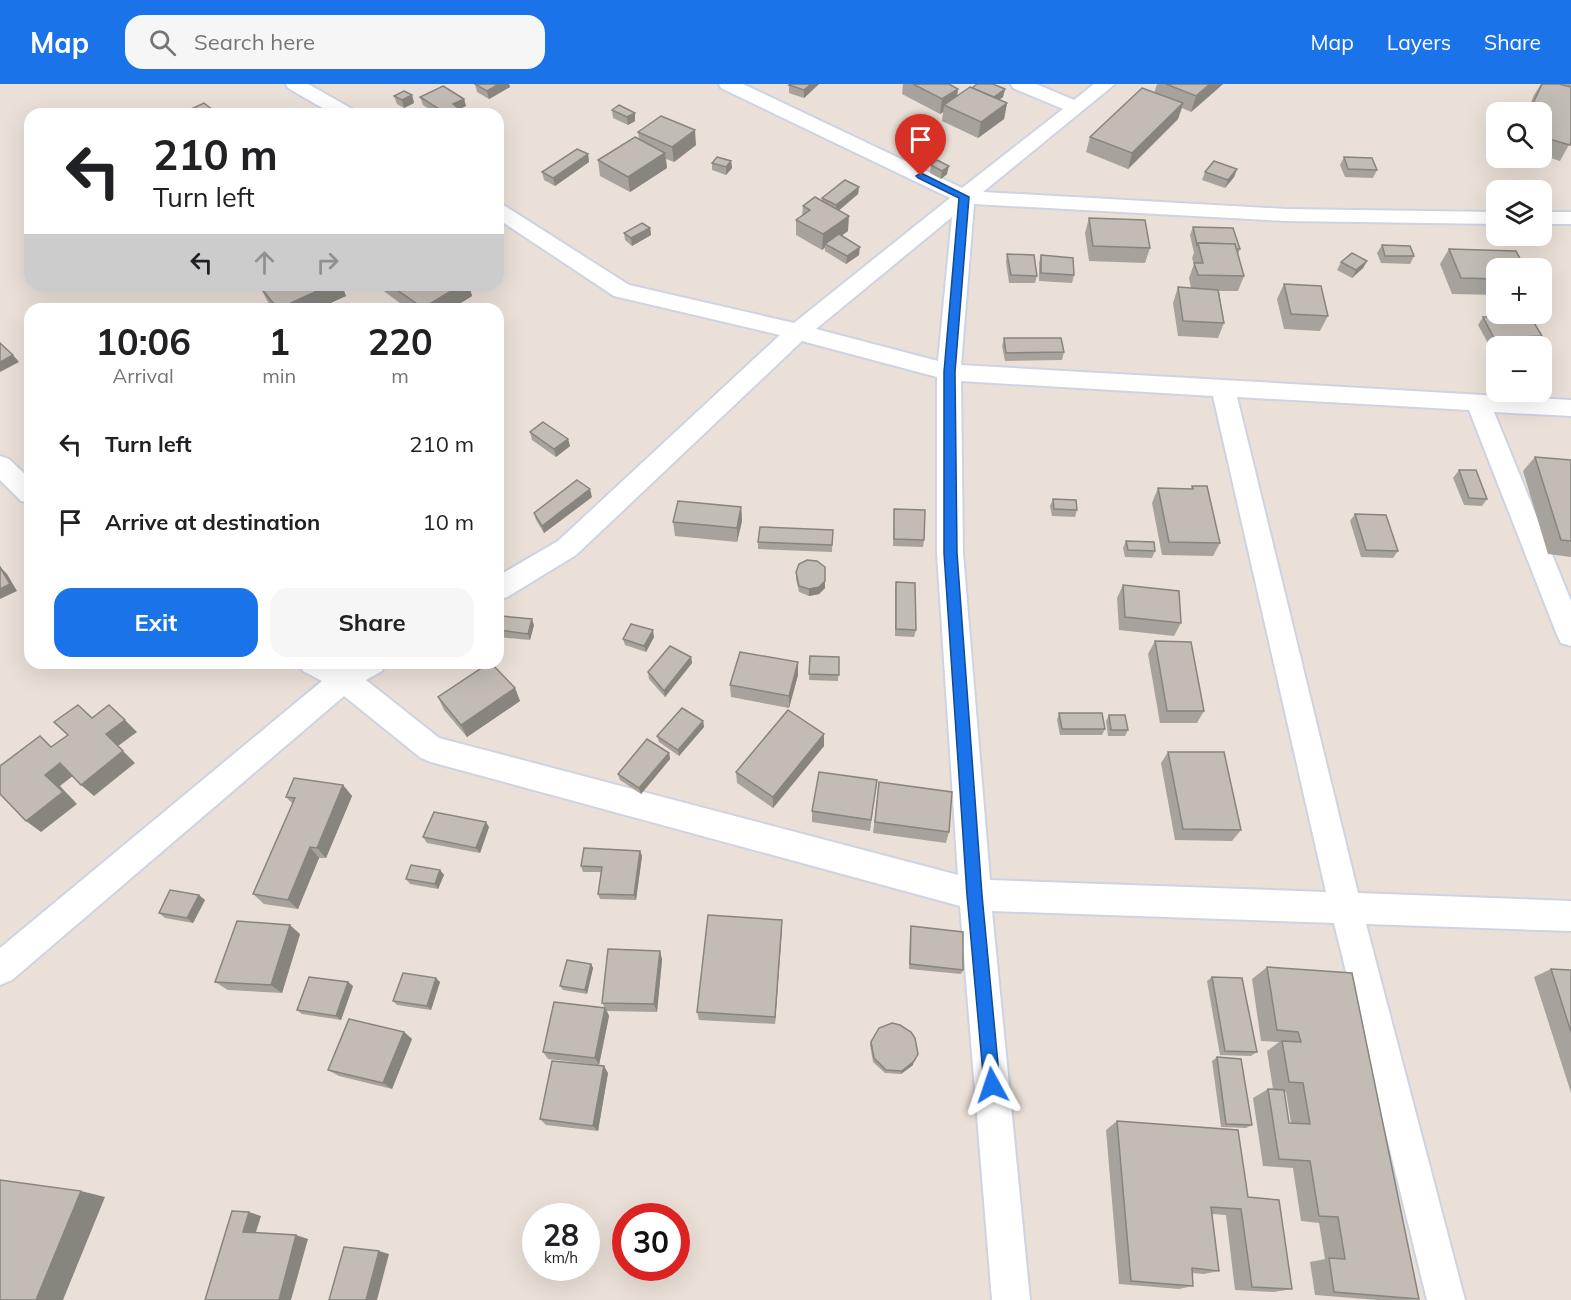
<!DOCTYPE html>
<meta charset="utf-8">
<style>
body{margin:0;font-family:Mulish,sans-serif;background:#f6f6f6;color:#202124;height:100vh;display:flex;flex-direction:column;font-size:22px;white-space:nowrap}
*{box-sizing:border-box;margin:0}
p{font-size:20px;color:#757577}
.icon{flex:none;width:33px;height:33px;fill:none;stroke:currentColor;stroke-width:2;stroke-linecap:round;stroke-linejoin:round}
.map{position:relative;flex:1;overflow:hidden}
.sheet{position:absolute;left:24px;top:219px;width:480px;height:366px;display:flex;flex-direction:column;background:#fff;border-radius:18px;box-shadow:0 6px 24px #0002}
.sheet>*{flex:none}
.hud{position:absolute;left:24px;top:24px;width:480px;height:183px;border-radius:18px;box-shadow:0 6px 24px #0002;background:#fff;color:#202124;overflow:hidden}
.controls{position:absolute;left:1486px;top:18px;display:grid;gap:12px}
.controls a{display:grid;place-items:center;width:66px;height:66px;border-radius:12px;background:#fff;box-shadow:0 6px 24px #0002;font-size:30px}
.speed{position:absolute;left:522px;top:1119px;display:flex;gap:12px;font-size:30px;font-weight:700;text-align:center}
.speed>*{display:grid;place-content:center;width:78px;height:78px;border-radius:50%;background:#fff;box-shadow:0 6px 24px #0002;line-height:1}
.speed small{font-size:15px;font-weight:400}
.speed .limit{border:9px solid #d22;background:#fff;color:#111}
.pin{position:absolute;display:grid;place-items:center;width:51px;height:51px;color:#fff;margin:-62px -26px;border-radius:50% 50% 50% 0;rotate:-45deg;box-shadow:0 0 6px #0007}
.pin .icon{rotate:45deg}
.me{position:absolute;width:66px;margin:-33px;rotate:355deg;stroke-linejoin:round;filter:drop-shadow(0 0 4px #0008)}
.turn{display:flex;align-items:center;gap:21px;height:126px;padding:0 30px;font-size:27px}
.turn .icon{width:78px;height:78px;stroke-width:2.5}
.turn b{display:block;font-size:42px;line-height:51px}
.lanes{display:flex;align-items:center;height:57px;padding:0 30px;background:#0003;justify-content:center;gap:30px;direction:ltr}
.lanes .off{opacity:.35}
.eta{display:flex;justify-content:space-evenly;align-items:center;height:102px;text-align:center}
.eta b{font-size:36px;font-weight:700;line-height:42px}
.button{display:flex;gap:12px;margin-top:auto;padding:12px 30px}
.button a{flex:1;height:69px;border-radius:18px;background:#1a73e8;color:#fff;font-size:24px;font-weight:700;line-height:69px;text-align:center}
.button a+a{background:#f6f6f6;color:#202124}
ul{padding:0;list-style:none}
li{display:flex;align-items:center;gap:18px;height:78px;padding:0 30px}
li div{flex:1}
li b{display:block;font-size:22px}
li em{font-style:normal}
header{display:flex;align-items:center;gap:36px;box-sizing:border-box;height:84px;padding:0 30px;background:#1a73e8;color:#fff}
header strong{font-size:28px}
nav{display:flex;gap:33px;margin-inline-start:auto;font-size:21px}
.search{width:420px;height:54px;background:#f6f6f6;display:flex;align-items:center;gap:15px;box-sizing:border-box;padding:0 21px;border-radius:18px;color:#757577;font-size:22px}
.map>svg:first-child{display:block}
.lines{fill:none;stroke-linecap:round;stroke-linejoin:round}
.street-casing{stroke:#cdd3e1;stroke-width:4}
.street{fill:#fff;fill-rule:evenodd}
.wall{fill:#a7a29b;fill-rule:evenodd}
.shaded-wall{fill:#88847e}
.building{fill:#c2bcb4;stroke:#88847e;stroke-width:1.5}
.route{fill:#1a73e8;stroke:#114b97;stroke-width:1.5}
</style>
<header>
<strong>Map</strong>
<div class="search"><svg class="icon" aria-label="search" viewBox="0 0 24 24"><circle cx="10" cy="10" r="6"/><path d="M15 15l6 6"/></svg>Search here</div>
<nav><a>Map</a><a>Layers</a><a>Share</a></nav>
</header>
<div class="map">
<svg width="1571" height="1216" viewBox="0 0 1571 1216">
<rect width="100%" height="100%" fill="#eae0d8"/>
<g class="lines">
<g class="street-casing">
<g id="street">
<path d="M286,0H308L354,26L357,30H333L288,4Z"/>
<path d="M719,0H743L962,104L1063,25L1013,4L1011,0H1036L1074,16L1094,0H1115L983,108L1286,125L1497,128V140L1286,137L974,120L961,281L1571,316V332L1494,328L1571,517V562L1561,559L1557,551L1469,326L1237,313L1358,809L1571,817V847L1366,840L1465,1216H1427L1334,839L992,827L1030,1216H992L960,822L431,678L421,674L344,612L12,896L0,901V864L322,597L303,587L299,579H339L343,581L347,579H386L382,587L366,596L439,654L958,791L937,469V293L802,257L576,471L507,513L498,516V492L558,457L780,251L614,212L498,135V120L505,122L629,201L794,239L950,114L721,4ZM952,133L938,277L816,245ZM961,297L1213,312L1326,808L990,796L963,469Z"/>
<rect x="1542" y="128" width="29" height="12"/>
<path d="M0,372L9,375L30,395V419L21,417L0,396Z"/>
</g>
</g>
<use href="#street" class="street"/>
</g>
<g class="wall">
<path d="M475,0H509L510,3L489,15L477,8Z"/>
<path d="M819,0L804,14L789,9V1Z"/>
<path d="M903,0H949L958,5L957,12L972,4L1005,5L1003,13L999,16L1007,19L1004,35L978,54L942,37L943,28L940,30L902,10Z"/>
<path d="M1157,0H1223L1191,28L1182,24L1178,35L1128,85L1086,68L1090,53L1154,9Z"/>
<path d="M1541,0H1571V57L1560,77L1542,71V28H1527L1534,11Z"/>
<path d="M412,11L414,19L404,24L397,20L394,12Z"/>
<path d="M420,13L464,15L466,22L458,26L459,30H437L423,21Z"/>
<path d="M612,26L635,37L628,41L613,34Z"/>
<path d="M638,48L696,61L674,78L666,75L667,84L630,108L600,92L598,76L639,55Z"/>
<path d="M588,70L589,78L555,102L544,96L542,88Z"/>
<path d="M1344,73L1377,86L1373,94L1345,93L1340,81Z"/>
<path d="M731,77L732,84L726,91L712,86V79Z"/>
<path d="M931,81L947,90L941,95L930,89Z"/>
<path d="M1237,85L1234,93L1225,104L1202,96L1205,88Z"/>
<path d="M859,103L858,110L839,126L848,147L841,152L859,171L846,180L825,167V164L822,166L796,151V136L802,132L803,122L822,117V114Z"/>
<path d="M1089,134L1150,164L1145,179L1089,177L1085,149Z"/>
<path d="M1193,143L1240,165L1238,170L1244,192L1238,207H1219L1224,239L1218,254L1178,252L1173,219L1178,203L1191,204L1189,194L1194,180L1192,174L1194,169L1190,151Z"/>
<path d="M650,144L651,151L632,162L625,156L624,149Z"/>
<path d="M1382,161L1414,172L1410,180L1381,179L1377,169Z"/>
<path d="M1449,165L1497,184V211L1452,210L1440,180Z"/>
<path d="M1007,170L1037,192L1035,199H1009L1006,178Z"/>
<path d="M1041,171L1074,191L1072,199L1039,197V179Z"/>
<path d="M1367,177L1363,184L1352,194L1337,186L1341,178Z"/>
<path d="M1284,200L1328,232L1320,247L1284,245L1277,215Z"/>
<path d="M379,201H469L472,212L451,225H408L381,205Z"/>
<path d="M260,203L346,212L317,225H273L268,218Z"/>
<path d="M1483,233L1542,252L1536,260L1489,261L1478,241Z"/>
<path d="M1004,254L1064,268L1062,276L1005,277L1002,262Z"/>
<path d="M530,348L568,355L570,362L556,373L532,356Z"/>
<path d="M1535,373L1571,376V473L1548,470L1523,387Z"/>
<path d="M1459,386L1487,415L1482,422L1464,421L1453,394Z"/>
<path d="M1192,402L1220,459L1213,472L1162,471L1152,419L1158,404L1191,405Z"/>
<path d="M592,413L544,449L536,436L534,429Z"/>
<path d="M1053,415L1077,426L1075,433L1052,432L1050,422Z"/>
<path d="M741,423L742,437L737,458L675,452L673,438Z"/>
<path d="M894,425L924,456L923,463L893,462Z"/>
<path d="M1355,430L1398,467L1393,474L1361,473L1350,437Z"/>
<path d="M833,446L832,468L758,465V458Z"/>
<path d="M1126,457L1155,467L1152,474L1125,473L1123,464Z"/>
<path d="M796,488L825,497V504L819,510L809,512L799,508L796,495Z"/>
<path d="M896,498L916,546L914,553L895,552V505Z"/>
<path d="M1123,501L1181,539L1174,552L1119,546L1117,514Z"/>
<path d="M498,540L534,541L530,556L498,553Z"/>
<path d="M654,553L646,568L625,561L623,555Z"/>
<path d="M1155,557L1204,627L1197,639H1160L1148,570Z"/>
<path d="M810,572L839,573L838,597L809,596Z"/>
<path d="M691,573L692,579L665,613L649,595L648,588Z"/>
<path d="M798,578V591L789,624L731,613L730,601Z"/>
<path d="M515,604L520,617L467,653L444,626L438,613Z"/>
<path d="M1059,629L1105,645L1102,651H1060L1057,636Z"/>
<path d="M1109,631L1128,646L1125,652H1108L1106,637Z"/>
<path d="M703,637L704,643L679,672L659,658L657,652Z"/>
<path d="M824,662L773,724L737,699L736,688Z"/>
<path d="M1168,668L1241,746L1232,757L1175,756L1161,679Z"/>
<path d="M669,669L670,675L641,710L620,696L618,690Z"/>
<path d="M877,696L870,747L812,738V727Z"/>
<path d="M879,698L949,748L946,759L873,749Z"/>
<path d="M343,701L352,712L326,774H319L298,825L264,820L253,810L293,720L286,713Z"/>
<path d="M489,743L480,769L427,759L423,753Z"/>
<path d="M640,767L642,772L636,816L600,815L598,810L601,788H583L581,782Z"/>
<path d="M440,786L444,791L438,805L410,800L406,795Z"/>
<path d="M205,816L193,839L165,834L159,829Z"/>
<path d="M782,836L775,940L699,936L697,928Z"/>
<path d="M911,842L963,886L961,890L909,885L910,847Z"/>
<path d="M300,850L282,909L228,906L215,898Z"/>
<path d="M660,867L662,876L657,928L607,927L609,932L599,981L548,975L543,968L605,924L602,919Z"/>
<path d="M591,880L593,884L587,910L563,906L560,902Z"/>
<path d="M1267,883L1352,889L1419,1215L1410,1216H1378L1315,1211L1310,1178L1325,1175L1319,1139L1301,1137L1293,1084L1263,1082L1253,1014L1268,1005H1273L1267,967L1279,958L1261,957L1252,895ZM1284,1008H1286L1291,1039H1289Z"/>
<path d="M1551,885L1571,886V1009L1534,893Z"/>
<path d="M1212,893L1257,968L1251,972L1220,971L1207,897Z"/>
<path d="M348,898L353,902L341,936L302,930L297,926Z"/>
<path d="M440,898L431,926L397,921L393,917Z"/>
<path d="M404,948L412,955L392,1005L339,992L328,986Z"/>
<path d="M871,958L913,981L901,990L885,989L873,978L870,961Z"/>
<path d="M1217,973L1252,1041L1246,1044L1221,1043L1212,977Z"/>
<path d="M608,989L598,1047L546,1041L540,1035Z"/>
<path d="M1117,1037L1248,1113L1292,1205L1274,1208L1235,1206L1226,1131L1212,1130L1219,1187L1204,1190L1192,1189L1193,1202L1179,1205L1119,1200L1106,1046Z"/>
</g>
<g class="shaded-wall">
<path d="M499,0H509L510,3L489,15L487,7Z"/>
<path d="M811,0H819L804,14V6Z"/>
<path d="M1210,0H1223L1191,28L1196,12Z"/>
<path d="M958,5L956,20L944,21L943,28L940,30L942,15Z"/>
<path d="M1005,5L1003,13L991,22L993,14Z"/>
<path d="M412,11L414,19L404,24L402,16Z"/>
<path d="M464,15L466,22L458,26L459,30H447L453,20Z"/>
<path d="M1007,19L1004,35L978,54L981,38Z"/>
<path d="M1183,19L1178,35L1128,85L1132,69Z"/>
<path d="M635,29V37L628,41L627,33Z"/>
<path d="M695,46L696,61L674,78L672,63Z"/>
<path d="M665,69L667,84L630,108L628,93Z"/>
<path d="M588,70L589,78L555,102L553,94Z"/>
<path d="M731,77L732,84L726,91V83Z"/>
<path d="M949,82L947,90L941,95L942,87Z"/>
<path d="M1237,85L1234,93L1225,104L1228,96Z"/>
<path d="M859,103L858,110L836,129V121Z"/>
<path d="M849,132L848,147L828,161L825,160V163L822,166L823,150Z"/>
<path d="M650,144L651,151L632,162L631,154Z"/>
<path d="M860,163L859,171L846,180L847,172Z"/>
<path d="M1367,177L1363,184L1352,194L1356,186Z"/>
<path d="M330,201H342L346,212L317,225H278Z"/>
<path d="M461,201H469L472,212L451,225H423V224Z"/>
<path d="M13,271L19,278L0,288V278Z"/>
<path d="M568,355L570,362L556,373L554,365Z"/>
<path d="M590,405L592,413L544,449L542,442Z"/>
<path d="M741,423L742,437L737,458V444Z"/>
<path d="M0,483L7,490L17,507L0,515Z"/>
<path d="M825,497V504L819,510L809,512V505Z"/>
<path d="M532,535L534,541L530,556L528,550Z"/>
<path d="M653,546L654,553L646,568L644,562Z"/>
<path d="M691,573L692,579L665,613L664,607Z"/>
<path d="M798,578V591L789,624V612Z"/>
<path d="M515,604L520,617L467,653L461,641Z"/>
<path d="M125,636L137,648L118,662L135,679L94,712L81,701L106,650Z"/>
<path d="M703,637L704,643L679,672L678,666Z"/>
<path d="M824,650V662L773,724V713Z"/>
<path d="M669,669L670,675L641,710L639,704Z"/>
<path d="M60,679L74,691L60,702L77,720L41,748L26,737L45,691Z"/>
<path d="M343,701L352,712L326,774L317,764Z"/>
<path d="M486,738L489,743L480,769L476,764Z"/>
<path d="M310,763L319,774L298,825L288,816Z"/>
<path d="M640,767L642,772L636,816L634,811Z"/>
<path d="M440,786L444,791L438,805L435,800Z"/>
<path d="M199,811L205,816L193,839L187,834Z"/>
<path d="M782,836V845L775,940V933Z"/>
<path d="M290,841L300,850L282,909L271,901Z"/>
<path d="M660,867L662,876L657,928L654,920Z"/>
<path d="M591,880L593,884L587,910L585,906Z"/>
<path d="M436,894L440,898L431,926L427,922Z"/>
<path d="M348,898L353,902L341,936L336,932Z"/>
<path d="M605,924L609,932L599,981L595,974Z"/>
<path d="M404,948L412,955L392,1005L383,999Z"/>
<path d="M914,977L913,981L901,990L902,987Z"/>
<path d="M604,982L608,989L598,1047L593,1042Z"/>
<path d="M81,1107L105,1113L63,1216H36Z"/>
<path d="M249,1128L261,1132L255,1151L243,1148Z"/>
<path d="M296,1151L308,1155L291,1216H279Z"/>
<path d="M379,1167L389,1170L377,1216H366Z"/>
</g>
<g class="building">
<path d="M475,0H499L487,7Z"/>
<path d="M791,0H811L804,6L789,1Z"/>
<path d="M913,0H949L958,5L942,15Z"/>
<path d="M977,0H993L1005,5L994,13L972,4Z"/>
<path d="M1166,0H1210L1196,12Z"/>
<path d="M1542,0H1559L1571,3V57L1570,61L1542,53V28H1529Z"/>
<path d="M443,2L464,15L453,20L458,24L447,30L420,13Z"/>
<path d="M970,3L1007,19L981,38L944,21Z"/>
<path d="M1142,4L1183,19L1132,69L1090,53Z"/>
<path d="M404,7L412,11L402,16L394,12Z"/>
<path d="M204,19L218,30H180Z"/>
<path d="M619,21L635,29L627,33L612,26Z"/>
<path d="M661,32L695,46L672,63L638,48Z"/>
<path d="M635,53L665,69L628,93L598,76Z"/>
<path d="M577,65L588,70L553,94L542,88Z"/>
<path d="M717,73L731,77L726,83L712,79Z"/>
<path d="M1344,73L1372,74L1377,86L1348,85Z"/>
<path d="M937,76L949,82L942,87L931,81Z"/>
<path d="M1214,77L1237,85L1228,96L1205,88Z"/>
<path d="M845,96L859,103L836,121L822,114Z"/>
<path d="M815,113L849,132L823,150L796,136L810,126L803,122Z"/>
<path d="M1089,134L1145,136L1150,164L1093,162Z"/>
<path d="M642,139L650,144L631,154L624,149Z"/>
<path d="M1193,143L1233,144L1240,165H1236L1235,160L1198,159L1197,161Z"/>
<path d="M839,150L860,163L847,172L825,160Z"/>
<path d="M1198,159L1235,160L1244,192L1198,191L1194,179H1203Z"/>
<path d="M1382,161L1410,162L1414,172H1385Z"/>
<path d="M1449,165L1516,167L1525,184H1497V195L1461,194Z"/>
<path d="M1352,169L1367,177L1356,186L1341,178Z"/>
<path d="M1007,170L1034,171L1037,192L1011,191Z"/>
<path d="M1041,171L1073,174L1074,191L1041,189Z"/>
<path d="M1284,200L1321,202L1328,232L1291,230Z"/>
<path d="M266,201H330L278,225L260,203Z"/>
<path d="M390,201H461L423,224Z"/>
<path d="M1178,203L1218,206L1224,239L1183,237Z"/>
<path d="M331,219L338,225H321Z"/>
<path d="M1530,232L1542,252L1494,254L1483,233Z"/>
<path d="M1004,254H1061L1064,268L1006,269Z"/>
<path d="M0,259L13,271L0,278Z"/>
<path d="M543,338L568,355L554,365L530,348Z"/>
<path d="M1535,373L1571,376V457L1561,456Z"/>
<path d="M1459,386H1476L1487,415L1469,414Z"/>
<path d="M577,396L590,405L542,442L534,429Z"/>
<path d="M1192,402H1207L1220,459L1169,458L1158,404L1193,405Z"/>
<path d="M1053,415L1076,416L1077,426L1054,425Z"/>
<path d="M678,417L741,423L737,444L673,438Z"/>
<path d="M894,425L925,426L924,456L894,455Z"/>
<path d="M1355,430L1386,431L1398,467L1366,466Z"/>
<path d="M760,443L833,446L832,461L758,458Z"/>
<path d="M1126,457L1154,458L1155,467L1128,466Z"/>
<path d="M807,476L817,477L825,483V497L819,503L809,505L799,502L796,488L799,480Z"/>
<path d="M0,483L10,500L0,505Z"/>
<path d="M896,498L915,499L916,546L896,545Z"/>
<path d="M1123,501L1179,507L1181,539L1125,533Z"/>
<path d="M501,532L532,535L528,550L498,546V540Z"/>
<path d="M631,540L653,546L644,562L623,555Z"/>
<path d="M1155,557L1191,558L1204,627H1167Z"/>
<path d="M670,562L691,573L664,607L648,588Z"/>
<path d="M740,568L798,578L789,612L730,601Z"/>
<path d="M810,572L839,573V591L809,590Z"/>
<path d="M489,579H491L515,604L461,641L438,613Z"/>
<path d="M78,621L92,634L109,621L125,636L106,650L123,667L81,701L60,679L45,691L63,708L26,737L0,710V682L40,652L51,663L68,651L54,638Z"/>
<path d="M682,624L703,637L678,666L657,652Z"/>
<path d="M788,626L824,650L773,713L736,688Z"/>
<path d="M1059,629H1102L1105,645H1062Z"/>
<path d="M1109,631H1125L1128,646H1111Z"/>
<path d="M647,655L669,669L639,704L618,690Z"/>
<path d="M1168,668H1224L1241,746L1183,745Z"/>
<path d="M819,688L877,696L871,736L812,727Z"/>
<path d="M294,694L343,701L317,764L310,763L288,816L253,810L295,714L286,713Z"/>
<path d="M879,698L952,708L949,748L875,738Z"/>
<path d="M434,728L486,738L476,764L423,753Z"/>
<path d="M584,764L640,767L634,811L598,810L602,783L581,782Z"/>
<path d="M411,781L440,786L435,800L406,795Z"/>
<path d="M170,806L199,811L187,834L159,829Z"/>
<path d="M708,831L782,836L775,933L697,928Z"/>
<path d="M237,837L290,841L271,901L215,898Z"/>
<path d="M911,842L963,848V886L910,880Z"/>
<path d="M608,865L660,867L654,920L602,919Z"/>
<path d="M567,876L591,880L585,906L560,902Z"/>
<path d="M1267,883L1352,889L1419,1215L1334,1208L1329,1174L1345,1175L1338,1133L1319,1132L1310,1077L1279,1075L1268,1005L1284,1006L1289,1039L1310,1040L1303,999L1289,998L1282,957L1301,958L1298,948L1277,946Z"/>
<path d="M1551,885L1571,886V948Z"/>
<path d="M403,889L436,894L427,922L393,917Z"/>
<path d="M309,893L348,898L336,932L297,926Z"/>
<path d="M1212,893L1242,894L1257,968L1225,967Z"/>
<path d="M554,918L605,924L595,974L543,968Z"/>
<path d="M349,935L404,948L383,999L328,986Z"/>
<path d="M892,939L900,941L911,948L915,954L918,970L914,977L902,987L886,986L874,974L871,958L879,944Z"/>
<path d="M1217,973L1241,975L1252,1041L1226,1040Z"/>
<path d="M552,977L604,982L593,1042L540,1035Z"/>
<path d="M1117,1037L1238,1046L1248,1113L1279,1116L1292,1205L1252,1203L1241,1125L1211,1123L1219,1187L1192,1184L1193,1202L1131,1197Z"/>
<path d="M0,1096L81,1107L36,1216H0Z"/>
<path d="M232,1127L249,1128L243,1148L296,1151L279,1216H205Z"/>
<path d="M344,1163L379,1167L366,1216H329Z"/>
</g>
<path class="route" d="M921,89L969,113L955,288L957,469L982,811L1000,1001L998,1007L992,1010L986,1007L984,1001L967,811L944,469V288L959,114L918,94L916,92Z"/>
</svg>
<div class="controls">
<a><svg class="icon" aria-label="search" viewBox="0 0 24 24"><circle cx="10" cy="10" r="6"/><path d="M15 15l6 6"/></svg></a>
<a><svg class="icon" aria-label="layers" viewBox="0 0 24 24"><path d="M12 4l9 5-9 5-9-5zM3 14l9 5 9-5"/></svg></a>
<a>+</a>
<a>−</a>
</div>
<div class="speed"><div>28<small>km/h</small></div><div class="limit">30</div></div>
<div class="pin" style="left:921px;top:92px;background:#d93025"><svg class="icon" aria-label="arrive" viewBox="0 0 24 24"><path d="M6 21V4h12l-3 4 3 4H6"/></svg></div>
<svg class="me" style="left:992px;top:1001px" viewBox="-20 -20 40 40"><path d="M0-17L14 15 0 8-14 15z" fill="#1a73e8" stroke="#fff" stroke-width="4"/></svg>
<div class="hud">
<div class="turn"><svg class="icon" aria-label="left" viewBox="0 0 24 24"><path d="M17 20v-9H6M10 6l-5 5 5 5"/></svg><div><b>210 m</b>Turn left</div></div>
<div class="lanes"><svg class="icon" aria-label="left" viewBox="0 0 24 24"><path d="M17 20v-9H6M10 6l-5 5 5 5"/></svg><svg class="icon off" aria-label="ahead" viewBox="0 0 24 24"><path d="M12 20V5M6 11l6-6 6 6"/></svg><svg class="icon off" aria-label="right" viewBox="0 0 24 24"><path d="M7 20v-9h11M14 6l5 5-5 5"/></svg></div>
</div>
<section class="sheet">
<div class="eta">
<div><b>10:06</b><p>Arrival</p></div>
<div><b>1</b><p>min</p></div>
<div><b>220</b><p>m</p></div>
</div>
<ul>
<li><svg class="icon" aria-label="left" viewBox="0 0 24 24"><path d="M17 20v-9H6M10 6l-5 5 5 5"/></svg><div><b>Turn left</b></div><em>210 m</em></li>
<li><svg class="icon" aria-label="arrive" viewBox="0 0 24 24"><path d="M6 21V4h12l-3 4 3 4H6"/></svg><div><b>Arrive at destination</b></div><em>10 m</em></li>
</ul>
<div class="button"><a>Exit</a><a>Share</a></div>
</section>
</div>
